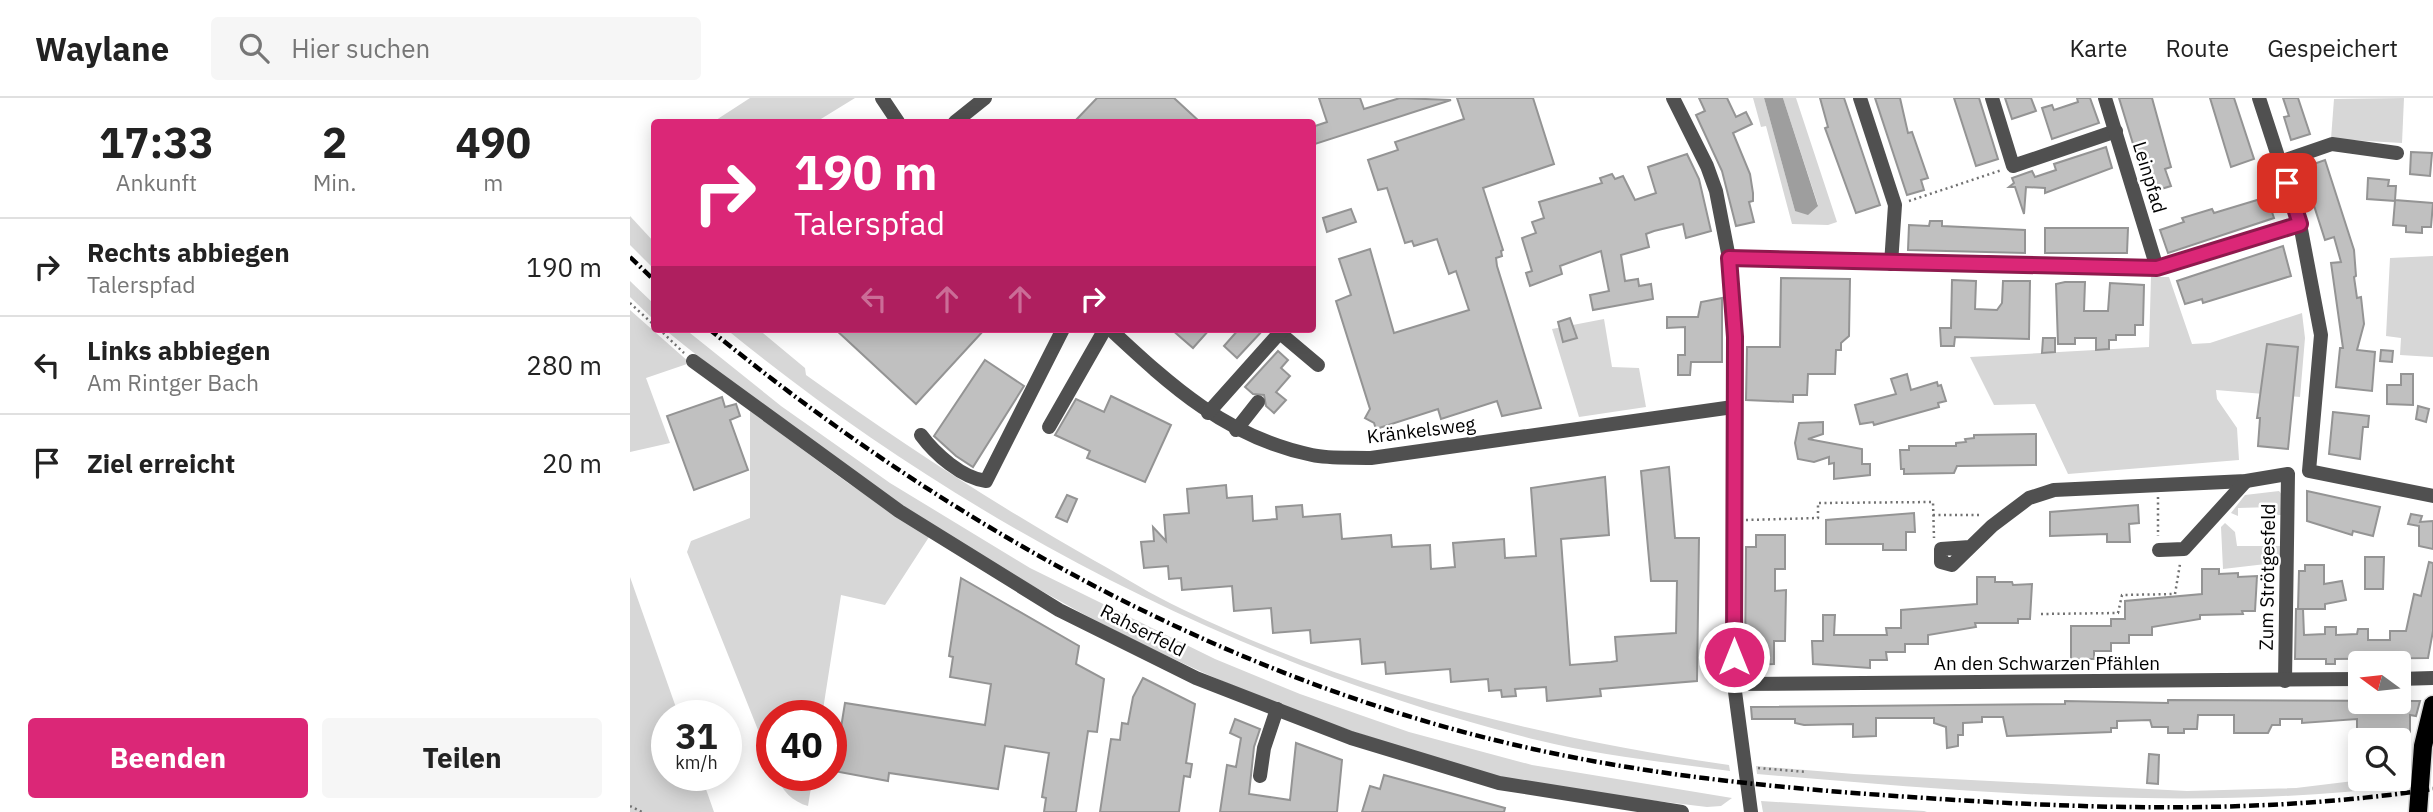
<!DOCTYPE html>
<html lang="de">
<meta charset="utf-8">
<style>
body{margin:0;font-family:"IBM Plex Sans",sans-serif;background:#f6f6f6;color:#222;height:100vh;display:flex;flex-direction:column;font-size:26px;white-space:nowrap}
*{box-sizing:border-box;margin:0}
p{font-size:23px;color:#767676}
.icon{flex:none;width:38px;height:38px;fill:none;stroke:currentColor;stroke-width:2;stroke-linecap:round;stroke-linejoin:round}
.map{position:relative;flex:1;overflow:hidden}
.side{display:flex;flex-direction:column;background:#fff;width:630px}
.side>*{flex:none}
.hud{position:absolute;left:21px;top:21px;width:665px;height:214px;border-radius:7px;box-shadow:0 4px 18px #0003;background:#db2777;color:#fff;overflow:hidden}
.needle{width:46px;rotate:285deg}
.tools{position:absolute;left:1718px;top:553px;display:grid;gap:14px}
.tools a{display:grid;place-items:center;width:63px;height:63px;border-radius:7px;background:#fff;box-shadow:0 4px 18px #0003;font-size:35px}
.speed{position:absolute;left:21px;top:602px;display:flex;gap:14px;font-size:35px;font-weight:700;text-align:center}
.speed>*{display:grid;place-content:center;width:91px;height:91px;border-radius:50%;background:#fff;box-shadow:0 4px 18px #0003;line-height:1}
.speed small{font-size:18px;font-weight:400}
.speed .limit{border:10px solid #d22;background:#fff;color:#111}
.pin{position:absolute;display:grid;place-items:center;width:60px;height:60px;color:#fff;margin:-30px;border-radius:14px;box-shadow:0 4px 10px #0006}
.me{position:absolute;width:77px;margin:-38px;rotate:0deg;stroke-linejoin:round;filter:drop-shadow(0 0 5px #0008)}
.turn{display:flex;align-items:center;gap:24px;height:147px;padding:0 28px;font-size:32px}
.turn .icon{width:91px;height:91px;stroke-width:2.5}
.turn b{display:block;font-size:49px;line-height:60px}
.lanes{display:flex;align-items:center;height:66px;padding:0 28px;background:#0003;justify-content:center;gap:35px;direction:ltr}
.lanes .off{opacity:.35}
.eta{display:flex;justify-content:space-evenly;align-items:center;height:119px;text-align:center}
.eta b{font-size:42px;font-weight:700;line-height:49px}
.primary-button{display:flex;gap:14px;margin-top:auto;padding:14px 28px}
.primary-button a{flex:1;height:80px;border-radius:7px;background:#db2777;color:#fff;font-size:28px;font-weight:700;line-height:80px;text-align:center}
.primary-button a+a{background:#f6f6f6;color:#222}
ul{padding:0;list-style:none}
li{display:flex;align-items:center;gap:21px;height:98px;padding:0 28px;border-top:2px solid #e0e0e0}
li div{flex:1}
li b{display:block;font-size:26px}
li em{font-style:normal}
header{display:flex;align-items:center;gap:42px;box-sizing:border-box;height:98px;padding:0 35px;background:#fff;border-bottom:2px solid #e0e0e0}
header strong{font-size:33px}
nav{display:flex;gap:38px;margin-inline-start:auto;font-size:24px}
.search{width:490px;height:63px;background:#f6f6f6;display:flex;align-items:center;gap:18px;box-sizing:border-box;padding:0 24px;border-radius:7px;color:#767676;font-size:26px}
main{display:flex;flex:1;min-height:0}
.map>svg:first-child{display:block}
.green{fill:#d7d7d7}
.water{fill:#9e9e9e}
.building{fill:#c0c0c0;stroke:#949494;stroke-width:2}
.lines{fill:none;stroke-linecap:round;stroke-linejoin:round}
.major-casing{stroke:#dbdbdb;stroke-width:21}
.path{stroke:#727272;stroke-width:2.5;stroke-dasharray:2 3.5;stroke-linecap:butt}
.minor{stroke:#505050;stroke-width:14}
.major{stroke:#000;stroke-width:18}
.rail{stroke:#000;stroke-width:4.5;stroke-dasharray:10 3.5 2 3.5;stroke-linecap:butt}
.route-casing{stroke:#8e194d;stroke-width:18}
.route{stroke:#db2777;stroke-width:12}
.labels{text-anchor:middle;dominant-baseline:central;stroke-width:5;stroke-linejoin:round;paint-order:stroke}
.street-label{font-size:19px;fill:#000;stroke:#fff}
</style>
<header>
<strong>Waylane</strong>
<div class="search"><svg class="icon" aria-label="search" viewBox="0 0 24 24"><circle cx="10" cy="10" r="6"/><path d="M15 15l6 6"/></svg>Hier suchen</div>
<nav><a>Karte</a><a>Route</a><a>Gespeichert</a></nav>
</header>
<main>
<section class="side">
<div class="eta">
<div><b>17:33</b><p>Ankunft</p></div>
<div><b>2</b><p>Min.</p></div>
<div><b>490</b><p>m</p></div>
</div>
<ul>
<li><svg class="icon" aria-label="right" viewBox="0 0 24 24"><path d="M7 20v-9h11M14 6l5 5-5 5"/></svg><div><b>Rechts abbiegen</b><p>Talerspfad</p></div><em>190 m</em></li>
<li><svg class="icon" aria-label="left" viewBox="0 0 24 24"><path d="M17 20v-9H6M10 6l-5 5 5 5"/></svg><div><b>Links abbiegen</b><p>Am Rintger Bach</p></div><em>280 m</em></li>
<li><svg class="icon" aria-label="arrive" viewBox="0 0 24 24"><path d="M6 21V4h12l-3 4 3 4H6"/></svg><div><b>Ziel erreicht</b></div><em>20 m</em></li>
</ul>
<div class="primary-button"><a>Beenden</a><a>Teilen</a></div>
</section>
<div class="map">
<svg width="1803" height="714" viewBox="0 0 1803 714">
<rect width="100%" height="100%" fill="#fff"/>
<g class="green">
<path d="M120,0H225L186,24H83Z"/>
<path d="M1123,0H1134L1165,113L1188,107L1153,0H1166L1207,124L1198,127L1162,126L1136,28L1131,29Z"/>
<path d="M1774,0L1772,45L1701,41L1704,1Z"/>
<path d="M0,118L24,144V171L0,147Z"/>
<path d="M1803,158V259L1770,257L1771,240L1756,238L1760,160Z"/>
<path d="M1521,179H1539L1562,246L1580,245L1672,215L1675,240L1670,299L1586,292L1587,301L1607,330L1609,362L1438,376L1405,306L1364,307L1340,259L1519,249Z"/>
<path d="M0,183L24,206V222L0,199Z"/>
<path d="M0,212L60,265L16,280L40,345L0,354Z"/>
<path d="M974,221L982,269L1009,270L1016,309L949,319L922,231Z"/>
<path d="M34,231H55L151,308L260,385L400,470L585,561L670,596L779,634L902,667L1102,700L1091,708L1077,709C1010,700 940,696 874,681C836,673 799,658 762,646C485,559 259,412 34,231Z"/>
<path d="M96,231H128L175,270L176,277C270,344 364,406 465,463C494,479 522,497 552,511C724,594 912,640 1099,667L1100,673C1036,664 970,658 907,642C609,568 334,425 96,231Z"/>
<path d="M120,313L218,385L299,439L255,507L211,497L192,618H142V667L57,454L61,443L120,420Z"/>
<path d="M1649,393L1653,398V417H1643L1642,409L1608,410V418L1601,415L1615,397Z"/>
<path d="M1595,425L1605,434L1607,448H1654L1653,464L1593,471L1591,429Z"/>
<path d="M0,479L49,618H37V677H71L84,714H0Z"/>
<path d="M1126,668L1224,676L1557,693L1666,690L1740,681H1769V676H1775L1774,688C1559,714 1342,694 1127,676Z"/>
<path d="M146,677H183L178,708C163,704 151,692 146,677Z"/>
<path d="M1131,703L1294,713L1297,714H1133Z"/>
</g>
<path class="water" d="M1134,0H1153L1188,108L1178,117L1165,113Z"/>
<g class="building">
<path d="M467,0H544L570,24H444Z"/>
<path d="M689,0H730L734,11L770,0L821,2L682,47V29L697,24Z"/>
<path d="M827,0H903L924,66L853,90L873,152L871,153L872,158L866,160L867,168L911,310L872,318L867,303L811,321L808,311L746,331L744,325L735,320L740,311L706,203L721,197L709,161L740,151L764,235L839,212L826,173L819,176L807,141L784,148L782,143L775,145L757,90L748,92L738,62L768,52L765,44L834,21Z"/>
<path d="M1069,0H1097L1106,19L1116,14L1122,26L1103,35L1120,76L1123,95V103L1119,104L1124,124L1106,128L1092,73L1066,17L1075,13Z"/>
<path d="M1190,0H1214L1250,107L1226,115L1195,30L1198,29Z"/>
<path d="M1245,0H1270L1278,35L1282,34L1298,80L1291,82L1294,92L1277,97Z"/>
<path d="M1324,0H1349L1368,61L1346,68Z"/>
<path d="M1375,0H1401L1406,13L1382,21Z"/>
<path d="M1447,0H1460L1469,25L1422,41L1412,10L1422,7L1424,12L1448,4Z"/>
<path d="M1489,0H1522L1541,69L1535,71L1541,88L1518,95Z"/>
<path d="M1580,0H1604L1624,61L1601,69Z"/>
<path d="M1653,0H1668L1680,36L1661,42L1654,19L1659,18Z"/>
<path d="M1476,49L1482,70L1415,95V90L1396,89L1394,116L1385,89H1379L1384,85L1382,80L1402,73L1405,79L1426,72L1424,66Z"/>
<path d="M1781,54L1802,55L1800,78L1780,76Z"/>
<path d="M1057,56L1069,81L1081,133L1056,140L1053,126L1024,133L1016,136L1019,149L991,157L995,183L1008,181L1009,188L1021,186L1023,201L963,212L960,197L979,193L971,153L930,168L932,176L900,188L896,175L902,173L892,140L906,135L902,124L914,120L909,104L972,85L970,80L982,76L985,81L993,78L1005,102L1026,95L1018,69Z"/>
<path d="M1695,62L1724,152L1726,178L1724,179L1727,200L1731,199L1734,226L1727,252L1745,254L1742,293L1706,289L1710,250H1713L1701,165L1711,164L1704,139L1695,142L1672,70Z"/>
<path d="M1738,80L1759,82L1758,88H1766L1765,102L1803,105L1801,129H1792V135L1776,134V128L1763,127L1765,103L1737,101Z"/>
<path d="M1637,99L1644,120L1538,155L1530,132L1554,124L1552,120L1582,111L1584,115Z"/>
<path d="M721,111L726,124L697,134L693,120Z"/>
<path d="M1300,123H1312V128L1395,132V155L1278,152L1279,127L1299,128Z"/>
<path d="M1415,130H1498L1497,155H1415Z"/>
<path d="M1653,148L1661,178L1573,205L1572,201L1555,206L1547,183Z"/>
<path d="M1151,180L1220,181L1219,238L1211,245V252H1206L1205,276H1178L1177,297H1163V304L1116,302L1117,249H1150Z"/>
<path d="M1322,182L1346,183L1345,211L1367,212L1372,205L1373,183H1400L1399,241L1325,239L1324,248H1311L1310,230H1321Z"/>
<path d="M1435,184H1455L1454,213H1478L1480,185L1514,187L1513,227H1505V237H1486V242H1479V251L1466,252V240H1445V246H1428L1426,186Z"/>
<path d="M1092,200V264H1061L1060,277H1048V257H1055V229L1037,230V219H1068L1071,204Z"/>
<path d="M940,220L947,240L933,244L928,224Z"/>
<path d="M205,231H355L286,306Z"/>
<path d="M541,231H580L563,250Z"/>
<path d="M609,231H634L607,260L594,248Z"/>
<path d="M1413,240H1425V254L1412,255Z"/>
<path d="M1637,246L1668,249L1658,351L1628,348L1630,320H1627Z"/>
<path d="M1751,252L1763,253L1762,264L1750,263Z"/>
<path d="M648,253L658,262L651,270L660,278L646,294L656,302L644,315L636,308L634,297L623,296L615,289Z"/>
<path d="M355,262L394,288L343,369L326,358L304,338Z"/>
<path d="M1277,276L1281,292L1307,284L1308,288L1311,287L1316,303L1308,305L1309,309L1244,327L1243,324L1230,326L1225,307L1266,296L1261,281Z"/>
<path d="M1771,276H1783V307L1757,306V287H1771Z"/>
<path d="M481,298L541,327L515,384L457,360L460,353L425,337L446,301L474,314Z"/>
<path d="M92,299L95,309L106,306L110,318L100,322L118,372L64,392L37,318Z"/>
<path d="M1788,308L1799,311L1796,324L1786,321Z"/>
<path d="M1703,314L1739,318L1738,329H1733L1730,361L1699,356Z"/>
<path d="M1193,324V336L1178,341L1232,351V366H1240V377L1204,381V365L1199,366V359L1184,364L1168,361L1165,345L1169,325Z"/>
<path d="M1406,336V367L1327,368L1324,375L1274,376V371H1271L1270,352H1279V348H1326V345L1336,344L1335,341L1344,340V337Z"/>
<path d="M1039,369L1045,440H1069L1067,583L970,591L971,598L917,603L916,589L885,591L886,598L872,599L871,592L859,593L858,581L821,584L820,571L756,576L755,564L732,566L730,541L681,545L680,532L643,535L641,510L604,513L602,488L552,492L551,480L539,481L538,468L514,470L511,444L524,443L523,429L536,443L534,417L559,415L557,391L596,387L597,400L622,398L623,423L647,421L646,409L672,407L673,419L710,416L712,441L761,437L762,449L800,447L801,471L825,469L823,445L874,441L875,460L906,458L901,390L975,379L979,437L931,441L940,567L981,564L987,563L985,539L1046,535L1047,483H1021L1011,373Z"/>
<path d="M1677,393L1750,409L1743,438L1723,433L1722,437L1677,423Z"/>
<path d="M437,397L447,401L437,424L426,419Z"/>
<path d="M1508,407L1509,425L1499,426L1500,444H1477V436L1420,438V414Z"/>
<path d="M1284,415L1285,434H1276V452H1253V446H1196V422Z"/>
<path d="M1781,416L1792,418L1790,424L1803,423V451L1789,448V428L1778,426Z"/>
<path d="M1126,437H1155V471H1145V493L1156,492L1155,543H1144V566L1115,567L1116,449H1126Z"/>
<path d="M1735,459H1754L1753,491H1735Z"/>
<path d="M1799,464L1803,465V533L1798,560L1705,561V566H1696V561H1665L1666,511H1673L1674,537L1695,536V529H1706V537L1727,536L1728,531H1738V542H1760V533H1776L1784,496L1791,498Z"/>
<path d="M1675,467H1694V486L1712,483L1716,502L1695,506V511H1668L1669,473H1675Z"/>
<path d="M1572,471H1589V476L1608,475V479L1627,478L1625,513H1612L1613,516L1570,517V521L1522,529V537H1499V545H1481V553H1464V561H1441V528H1481V521H1495V503L1572,496Z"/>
<path d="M1347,479H1365V484H1382L1383,487L1402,486L1400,521H1388V525H1345L1346,529L1298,537V546H1275V554H1256L1257,562H1240V570L1183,566L1182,543H1193V517H1205L1204,537H1257L1256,530H1271V512L1347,506Z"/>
<path d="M331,480L449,548L446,566L474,581L467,634L458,633L446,714H414L416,700L412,699L419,655L375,648L368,691L259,675L258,683L204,673L215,605L355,627L361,586L320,579L323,559L319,558Z"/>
<path d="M513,580L565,606L556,665L562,666L560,679L554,678L549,714H470L481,641L490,642L492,625L498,626L503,599Z"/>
<path d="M1538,602L1790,603L1786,618L1780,617V634L1727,635V621L1672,625V621H1650V627H1642L1638,635H1604V617H1568L1567,631H1554V635H1538V629H1522L1520,622L1487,623V630H1481V634L1377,638L1373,619H1352V624L1333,625V637H1328V648L1317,650L1316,629L1304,625V620H1246V638L1223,639V626L1174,627L1165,625V621H1122L1121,609L1435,606V603L1538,605Z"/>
<path d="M605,621L630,631L624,649L619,696L660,702L666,645L712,662L707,714H590L597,667L606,669L611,640L600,635Z"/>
<path d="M1519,656L1529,657L1528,686L1517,685Z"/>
<path d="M754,677L875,710L874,714H732L740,688L750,691Z"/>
</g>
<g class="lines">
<g class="major-casing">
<path id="major" d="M1788,714L1793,648L1803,607"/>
</g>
<g class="path">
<path d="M1279,103L1372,72"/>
<path d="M0,205L24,227"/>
<path d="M29,231L54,255"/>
<path d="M1528,399V438"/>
<path d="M1303,417H1352"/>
<path d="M1116,422L1188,420V405L1303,404L1304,440"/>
<path d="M1411,516L1488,515L1492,497L1545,496L1550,466"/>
<path d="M1128,670L1177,674"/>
<path d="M0,708L12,714"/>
</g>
<g class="minor">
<path d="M252,0L268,24"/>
<path d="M1043,0L1077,68L1086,93L1099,160L1105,239L1104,586L1121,714"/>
<path d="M1230,0L1265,107L1261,166"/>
<path d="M1362,0L1383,68L1486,33"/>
<path d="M1475,0L1527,170"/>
<path d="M1629,0L1670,126L1691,237L1679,373L1803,398"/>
<path d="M325,24L355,0"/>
<path d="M1650,64L1702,46L1767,55"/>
<path d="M1099,160L1527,170L1670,126"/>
<path d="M480,231C541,288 598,340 682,357C700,361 722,359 741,360L1103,309"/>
<path d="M650,235L688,267"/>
<path d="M63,263L269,413L429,512L566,580L721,640L869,685L1052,714"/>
<path d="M578,315L653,231"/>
<path d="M419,329L475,231"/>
<path d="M606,332L628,304"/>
<path d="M291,337C305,356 332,380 356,383L433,231"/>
<path d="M1340,449L1311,451V464L1322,467L1362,428L1399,400L1424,392L1616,383L1658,376L1655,583"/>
<path d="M1529,452L1554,451L1616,383"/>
<path d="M1769,581L1803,580"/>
<path d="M1104,586L1731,581"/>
<path d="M630,678L634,650L647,611"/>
</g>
<use href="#major" class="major"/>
<g class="rail">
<path d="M0,159L24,182"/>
<path d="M79,231C318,427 600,584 903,651C1048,683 1195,694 1343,703C1496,712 1651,714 1803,691"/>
</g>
</g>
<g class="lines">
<g class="route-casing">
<path id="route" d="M1104,559L1105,239L1099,160L1527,170L1670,126L1657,85"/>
</g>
<use href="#route" class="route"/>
</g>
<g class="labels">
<g class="street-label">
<text transform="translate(1520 79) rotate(73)">Leinpfad</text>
<text transform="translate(791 332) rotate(-7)">Kränkelsweg</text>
<text transform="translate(1637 479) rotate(-89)">Zum Strötgesfeld</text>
<text transform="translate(513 532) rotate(27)">Rahserfeld</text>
<text x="1417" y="565">An den Schwarzen Pfählen</text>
</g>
</g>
</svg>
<div class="tools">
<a><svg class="needle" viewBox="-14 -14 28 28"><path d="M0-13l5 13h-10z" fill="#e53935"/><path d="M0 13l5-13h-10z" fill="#767676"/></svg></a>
<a><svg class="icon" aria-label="search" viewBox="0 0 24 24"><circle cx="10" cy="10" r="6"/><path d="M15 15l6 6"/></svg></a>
</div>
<div class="speed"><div>31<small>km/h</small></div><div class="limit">40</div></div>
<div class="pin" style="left:1657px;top:85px;background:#d93025"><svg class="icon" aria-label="arrive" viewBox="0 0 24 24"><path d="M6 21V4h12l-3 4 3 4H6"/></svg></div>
<svg class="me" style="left:1104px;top:559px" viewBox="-20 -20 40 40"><circle r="17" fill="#db2777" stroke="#fff" stroke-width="3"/><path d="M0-11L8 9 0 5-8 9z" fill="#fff"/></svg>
<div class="hud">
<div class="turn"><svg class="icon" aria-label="right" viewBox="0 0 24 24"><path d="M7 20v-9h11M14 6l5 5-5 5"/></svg><div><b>190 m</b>Talerspfad</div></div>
<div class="lanes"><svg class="icon off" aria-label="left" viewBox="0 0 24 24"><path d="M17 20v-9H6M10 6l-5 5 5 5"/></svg><svg class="icon off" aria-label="ahead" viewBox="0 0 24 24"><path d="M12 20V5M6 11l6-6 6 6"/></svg><svg class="icon off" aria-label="ahead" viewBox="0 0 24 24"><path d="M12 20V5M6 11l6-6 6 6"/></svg><svg class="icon" aria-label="right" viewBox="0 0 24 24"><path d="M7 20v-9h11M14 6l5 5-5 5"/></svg></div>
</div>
</div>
</main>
